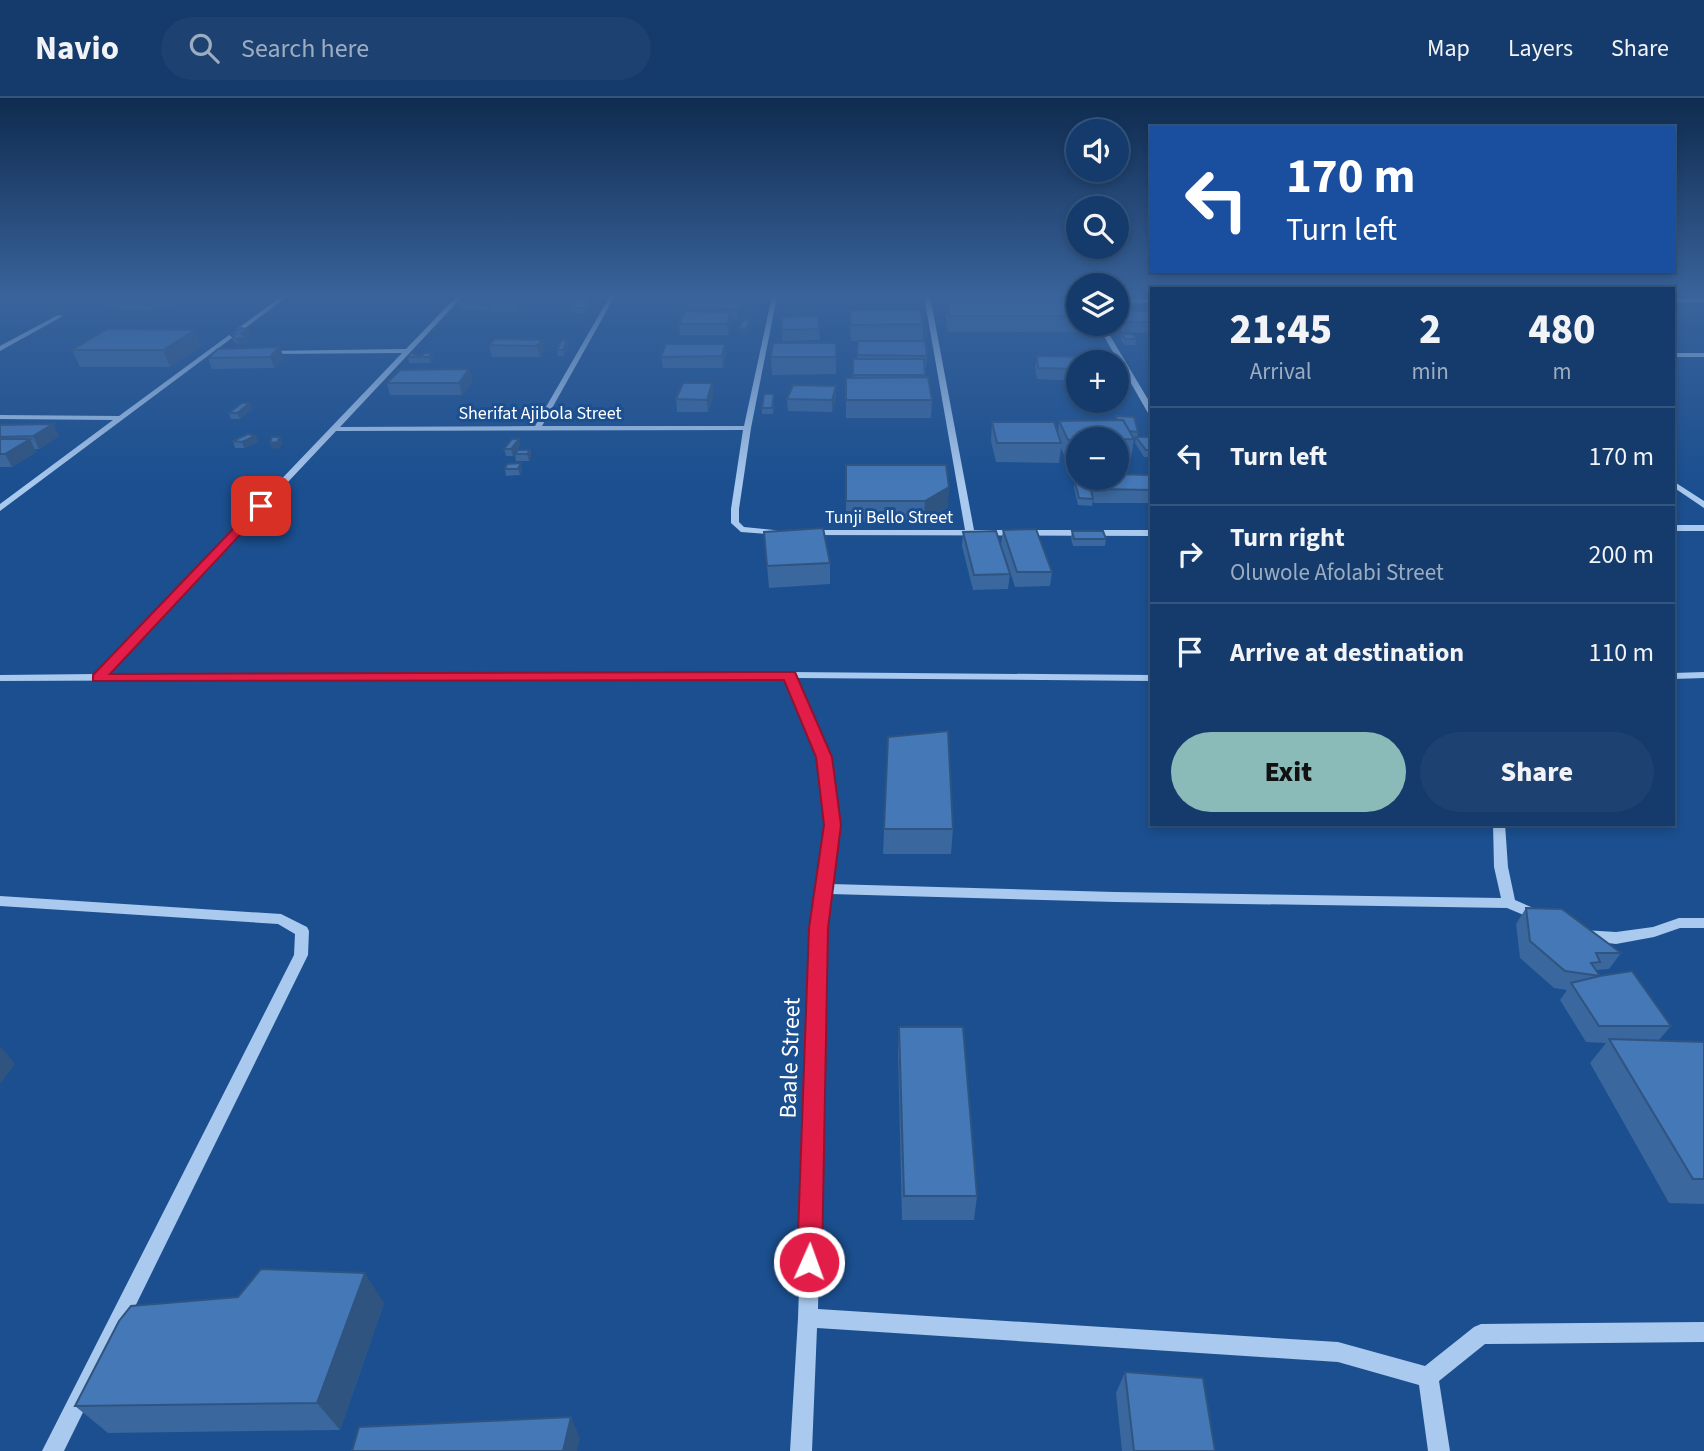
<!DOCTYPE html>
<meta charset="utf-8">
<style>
body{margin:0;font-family:"Source Sans 3",sans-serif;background:#1d4271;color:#f1f3f6;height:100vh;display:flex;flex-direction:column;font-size:26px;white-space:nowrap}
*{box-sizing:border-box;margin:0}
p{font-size:23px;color:#9dadc1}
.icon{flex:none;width:38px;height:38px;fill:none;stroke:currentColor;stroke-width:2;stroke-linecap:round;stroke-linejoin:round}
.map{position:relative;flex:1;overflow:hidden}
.details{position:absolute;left:1150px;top:189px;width:525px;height:539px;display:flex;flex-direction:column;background:#143b6b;border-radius:0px;box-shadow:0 4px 10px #0003,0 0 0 2px #33557e}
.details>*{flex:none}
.guide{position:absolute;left:1150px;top:28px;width:525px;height:147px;border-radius:0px;box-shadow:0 4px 10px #0003,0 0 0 2px #33557e;background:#1a4fa0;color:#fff;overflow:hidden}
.fabs{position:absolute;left:1066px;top:21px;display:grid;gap:14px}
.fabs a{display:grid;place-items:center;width:63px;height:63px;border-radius:50%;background:#143b6b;box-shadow:0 4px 10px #0003,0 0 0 2px #33557e;font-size:35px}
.pin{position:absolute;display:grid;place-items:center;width:60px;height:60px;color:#fff;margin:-30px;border-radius:14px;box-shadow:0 4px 10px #0006}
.me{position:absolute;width:77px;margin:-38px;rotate:2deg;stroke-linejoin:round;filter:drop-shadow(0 0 5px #0008)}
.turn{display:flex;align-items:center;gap:24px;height:147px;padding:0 21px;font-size:32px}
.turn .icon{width:91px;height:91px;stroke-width:2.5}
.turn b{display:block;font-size:49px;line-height:60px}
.eta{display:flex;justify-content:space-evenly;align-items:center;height:119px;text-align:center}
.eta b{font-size:42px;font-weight:800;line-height:49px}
.cta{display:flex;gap:14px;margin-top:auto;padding:14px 21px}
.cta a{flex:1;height:80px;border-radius:42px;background:#8bbbb9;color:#111;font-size:28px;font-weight:800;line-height:80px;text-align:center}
.cta a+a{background:#1d4271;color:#f1f3f6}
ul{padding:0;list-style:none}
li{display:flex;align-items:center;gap:21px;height:98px;padding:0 21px;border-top:2px solid #33557e}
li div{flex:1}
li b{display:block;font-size:26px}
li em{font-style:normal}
header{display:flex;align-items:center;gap:42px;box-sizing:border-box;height:98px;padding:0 35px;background:#143b6b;border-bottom:2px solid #33557e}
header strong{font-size:33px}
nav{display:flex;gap:38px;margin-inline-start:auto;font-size:24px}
.search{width:490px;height:63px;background:#1d4271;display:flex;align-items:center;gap:18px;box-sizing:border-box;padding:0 24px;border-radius:38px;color:#9dadc1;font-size:26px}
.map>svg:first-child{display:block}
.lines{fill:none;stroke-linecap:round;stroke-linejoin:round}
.minor{fill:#a9c9ee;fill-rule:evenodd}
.wall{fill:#3a679d}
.shaded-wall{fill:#305480}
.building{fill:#4478b7;stroke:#305480;stroke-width:2}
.route{fill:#e11d48;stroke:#92132f;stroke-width:2}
.labels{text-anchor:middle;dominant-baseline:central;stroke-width:6;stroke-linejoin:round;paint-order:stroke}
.far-street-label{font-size:18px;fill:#fff;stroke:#1b4f8f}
.near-street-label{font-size:24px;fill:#fff;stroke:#1b4f8f}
</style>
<header>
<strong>Navio</strong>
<div class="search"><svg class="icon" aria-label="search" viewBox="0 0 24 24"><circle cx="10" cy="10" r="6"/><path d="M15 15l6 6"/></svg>Search here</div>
<nav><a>Map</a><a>Layers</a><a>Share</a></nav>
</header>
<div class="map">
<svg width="1704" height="1353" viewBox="0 0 1704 1353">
<rect width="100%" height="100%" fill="#1b4f8f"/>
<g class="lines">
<g class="minor">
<path d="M282,198H288L0,413V406L113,322L0,321V317L119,318Z"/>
<path d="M457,198H463L340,329L535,328L610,198H615L542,328H744L772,198H777L751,330L739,411V424L744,429L783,433V437L741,434L731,425V411L743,332L336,333L107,576L790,574L1152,577V583L797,580L830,659L838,727L831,786L1115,794L1501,800L1494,769L1493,726H1505L1508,769L1515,802L1545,815L1547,819L1545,823L1540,824L1507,810L1115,804L830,796L826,830L818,1211L1338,1244L1425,1268L1474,1229L1481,1226L1704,1224V1244L1485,1246L1439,1283L1450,1353H1428L1419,1287L1338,1264L817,1230L812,1353H790L798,1220L812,830L826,727L818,659L786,580L0,583V577L95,576L402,255L266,256L264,255V253L406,251Z"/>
<path d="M924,198H930L974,432H1152V438L806,437L805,435L809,432H965Z"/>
<path d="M1704,200V204L1673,205V201Z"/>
<rect x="1116" y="201" width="36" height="4"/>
<path d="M58,217L63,218L0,253V248Z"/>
<path d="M1097,226H1103L1152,308V317L1148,315Z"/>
<rect x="1673" y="255" width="31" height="4"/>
<path d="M1673,383L1704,403V410L1673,389Z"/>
<rect x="1673" y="427" width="31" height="6"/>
<path d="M1704,574V580L1673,581V575Z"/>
<path d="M0,798L281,816L307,829L309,833L308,857L64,1353H42L294,857L295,836L278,826L0,808Z"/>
<path d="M1679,820H1704V830H1680L1654,839L1616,846L1583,842L1578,841L1576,837L1578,833L1583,832L1616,834L1653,829Z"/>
</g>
</g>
<g class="wall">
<path d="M111,198H176L177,202L170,207L159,208L152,213H119L118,210H112L107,200Z"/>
<path d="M961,198H1003V204H1078V226H1087L1086,234H948L946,219L947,204H962Z"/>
<path d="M591,200V205L586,215H571L570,210Z"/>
<path d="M525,202L516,214H493L492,209L488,213H461L459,203Z"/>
<path d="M740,204V215L738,222L732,221V224L728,237H680L679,226L687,213L686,210Z"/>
<path d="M850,212L923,226V243L927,258L925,279L932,302L931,320H846V280H853V261H857L858,243H851Z"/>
<path d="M1118,212L1152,213V235L1122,234L1116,224Z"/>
<path d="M782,219L819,231L820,242L782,243Z"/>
<path d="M250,236L245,239L248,245L239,247L233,243L231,237Z"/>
<path d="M1121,236L1136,241L1135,247H1124L1121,242Z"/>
<path d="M542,242L544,253L540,259H492L489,247Z"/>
<path d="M567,242L568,248L564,258H558L557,252Z"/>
<path d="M836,245V276L772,277L771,259Z"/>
<path d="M725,246L726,257L723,270H663L661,259Z"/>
<path d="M201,248L170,269H80L72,252Z"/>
<path d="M218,251L284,260L274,270L212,271L208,260Z"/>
<path d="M424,255L434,261L430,265H409L408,259H421Z"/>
<path d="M1037,258L1078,264V283L1037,281L1035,269Z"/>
<path d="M469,271L472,283L462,297H390L387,285Z"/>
<path d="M712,285L713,297L708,314H677L676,301Z"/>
<path d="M836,300L832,314L788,313L787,301Z"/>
<path d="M774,302L773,316H762V310Z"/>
<path d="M252,311L240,321H231L229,315Z"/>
<path d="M1116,318L1138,334L1137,339L1152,344V359H1144L1135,345L1136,340H1133L1134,341L1131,360L1116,361V341H1078V378L1075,367L1076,361H1066L1061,350L1059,365L996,364L991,343L992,324L1058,335L1059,323L1115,322Z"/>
<path d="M0,327L59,338L39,351H35L36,354L12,369H0Z"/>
<path d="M255,338L258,344L244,350H235L233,343Z"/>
<path d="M520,347L513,358H506L504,351Z"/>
<path d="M530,352L531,358L529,363H516L515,356Z"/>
<path d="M507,366L522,372L520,377L506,378L505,371Z"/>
<path d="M846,367L948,409L924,424H846Z"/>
<path d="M1078,380H1152V405H1094L1093,402L1092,408L1078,407L1074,390L1075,384H1079Z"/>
<path d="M289,414L291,421L277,437H258L255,430Z"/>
<path d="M1003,432L1052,474L1050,488L1015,489L1001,446Z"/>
<path d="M1072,433L1106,441L1105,448H1073L1071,440Z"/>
<path d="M764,434L830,465V486L769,490Z"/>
<path d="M963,434L1010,476L1008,491L973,492L962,448Z"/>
<path d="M888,639L953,731L951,756H883Z"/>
<path d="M1526,810L1621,855L1609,871L1596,872L1600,878L1671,928L1659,942L1704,944V1106L1669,1105L1590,965L1606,945L1586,944L1560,902L1567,892L1554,890L1520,860L1516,826Z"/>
<path d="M899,929L977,1098L974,1122H902L898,954Z"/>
<path d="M384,1205L340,1332L108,1335L75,1308Z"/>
<path d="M1125,1274L1215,1353H1122L1116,1295Z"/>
</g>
<g class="shaded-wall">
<path d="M155,198L159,208L152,213L148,202Z"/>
<path d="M166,198H176L177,202L170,207Z"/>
<path d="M491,198H499L491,203L492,209L488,213L486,203Z"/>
<path d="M519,198H524L525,202L516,214L514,203Z"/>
<path d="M591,200V205L586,215V210Z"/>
<path d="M1125,203V209L1116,212L1117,207Z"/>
<path d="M740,204V215L738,222L737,211Z"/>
<path d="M731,214L732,224L728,237L727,226Z"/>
<path d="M750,222V227L747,236H739V231Z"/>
<path d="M248,231L250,236L244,240L246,239L248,245L239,247L236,241L241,235Z"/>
<path d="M195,232L201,248L170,269L163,252Z"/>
<path d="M542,242L544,253L540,259L537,248Z"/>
<path d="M567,242L568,248L564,258L563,252Z"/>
<path d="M725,246L726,257L723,270L722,258Z"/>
<path d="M280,249L284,260L274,270L270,259Z"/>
<path d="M432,255L434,261L430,265L429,259Z"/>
<path d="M469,271L472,283L462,297L459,285Z"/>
<path d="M712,285L713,297L708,314L707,302Z"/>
<path d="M836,288V300L832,314V302Z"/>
<path d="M250,305L252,311L240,321L237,315Z"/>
<path d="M53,326L59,338L39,351L33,338Z"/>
<path d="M255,338L258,344L244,350L242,344Z"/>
<path d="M280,339L282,345L280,350L272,351L270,345Z"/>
<path d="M30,341L36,354L12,369L5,356Z"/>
<path d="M519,341L520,347L513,358L511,351Z"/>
<path d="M530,352L531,358L529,363L527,356Z"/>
<path d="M521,365L522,372L520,377L518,371Z"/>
<path d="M949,389L948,409L924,424L925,403Z"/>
<path d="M289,414L291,421L277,437L274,430Z"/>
<path d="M0,948L15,966L0,986Z"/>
<path d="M365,1175L384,1205L340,1332L317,1305Z"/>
<path d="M571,1319L580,1340L577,1353H563Z"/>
</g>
<g class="building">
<path d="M111,198H155L148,202L115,203L120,199L107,200Z"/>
<path d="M464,198H491L486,203H459Z"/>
<path d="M496,198H519L514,203H491Z"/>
<path d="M575,200H591L586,210H570Z"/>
<path d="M1117,201L1125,203L1116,206Z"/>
<path d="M690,204H740L737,211L686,210Z"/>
<path d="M947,204H1078V218H949Z"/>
<path d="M850,212H920L923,226L851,227Z"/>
<path d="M1118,212L1152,213V224H1124Z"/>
<path d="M685,213L731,214L727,226H679Z"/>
<path d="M818,218L819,231L782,232V219Z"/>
<path d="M743,222H750L746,230L739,231Z"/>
<path d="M241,230L248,231L241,235L246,239L236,241L231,237L237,236H231Z"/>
<path d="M108,231L195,232L163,252H72Z"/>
<path d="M1121,236H1132L1136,241H1125Z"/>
<path d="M495,241L542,242L537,248L489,247Z"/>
<path d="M567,242L563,252H557L561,243Z"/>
<path d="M858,243H925L927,258L857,257Z"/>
<path d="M773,245H836V259H771Z"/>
<path d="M666,246H725L722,258L661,259Z"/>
<path d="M280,249L270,259L208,260L218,251Z"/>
<path d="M411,255L421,259L424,255H432L429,259H408Z"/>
<path d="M1037,258L1090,259L1091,264H1078V271L1038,270Z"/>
<path d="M853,261H924L925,277H853Z"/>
<path d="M469,271L459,285H387L400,272Z"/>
<path d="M928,279L932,302H846V280Z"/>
<path d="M683,285H712L707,302L676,301Z"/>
<path d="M793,287L836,288L832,302L787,301Z"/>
<path d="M764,296H774L772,310H762Z"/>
<path d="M242,305H250L237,315H229Z"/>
<path d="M1116,318L1134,319L1138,334L1129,333L1123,322H1117Z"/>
<path d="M1123,322L1134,341L1068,342L1059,323Z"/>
<path d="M992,324H1054L1061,345H997Z"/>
<path d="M53,326L33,338L0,339V327Z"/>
<path d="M248,336L255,338L242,344L233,343Z"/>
<path d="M272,339H280L277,344L270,345Z"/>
<path d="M1136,339H1148L1152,344V352H1146Z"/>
<path d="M0,341H30L5,356H0Z"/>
<path d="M512,341H519L511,351H504Z"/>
<path d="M518,352H530L527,356H515Z"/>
<path d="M521,365L518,371H505L507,366Z"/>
<path d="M846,367H946L949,389L925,403H846Z"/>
<path d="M1116,376L1150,377L1152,380V392L1096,391L1092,380H1116Z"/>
<path d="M1075,384H1089L1093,401L1079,400Z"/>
<path d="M270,414H289L274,430H255Z"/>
<path d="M823,430L830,465L767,468L764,434Z"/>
<path d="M1036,431L1052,474H1017L1003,432Z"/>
<path d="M996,433L1010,476L974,477L963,434Z"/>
<path d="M1072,433H1103L1106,441H1074Z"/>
<path d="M948,633L953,731H884L888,639Z"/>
<path d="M1526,810L1562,811L1621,855H1596L1600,864L1591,865L1600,878L1632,873L1671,928H1599L1571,885L1600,878L1565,873L1530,843Z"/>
<path d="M899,929H963L977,1098H904Z"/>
<path d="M1609,941L1704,944V1081H1693Z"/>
<path d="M261,1171L365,1175L317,1305L75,1308L119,1223L131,1208L238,1199Z"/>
<path d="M1125,1274L1203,1280L1215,1353H1134Z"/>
<path d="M571,1319L563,1353H352L359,1329Z"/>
</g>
<linearGradient id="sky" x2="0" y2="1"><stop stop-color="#0f2b4f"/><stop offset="0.51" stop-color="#39639b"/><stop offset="1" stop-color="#39639b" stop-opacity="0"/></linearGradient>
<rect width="1704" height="387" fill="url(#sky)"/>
<path class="route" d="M261,404L267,408L265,410L110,576L795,574L832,659L841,727L828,830L822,1164L818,1173L809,1177L801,1173L797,1164L809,830L824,727L816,659L784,582L93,583V577L258,405Z"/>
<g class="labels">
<g class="far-street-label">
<text x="540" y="315">Sherifat Ajibola Street</text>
<text x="889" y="419">Tunji Bello Street</text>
</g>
<g class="near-street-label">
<text transform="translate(790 960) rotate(-88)">Baale Street</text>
</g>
</g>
</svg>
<div class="fabs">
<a><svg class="icon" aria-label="sound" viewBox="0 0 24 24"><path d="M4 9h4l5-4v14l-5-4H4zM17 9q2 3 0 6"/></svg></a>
<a><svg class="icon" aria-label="search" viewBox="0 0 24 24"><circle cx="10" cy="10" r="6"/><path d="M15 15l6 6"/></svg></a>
<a><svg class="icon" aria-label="layers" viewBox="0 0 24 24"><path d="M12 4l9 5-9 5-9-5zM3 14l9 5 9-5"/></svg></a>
<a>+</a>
<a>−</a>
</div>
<div class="pin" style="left:261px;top:408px;background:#d93025"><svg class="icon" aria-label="arrive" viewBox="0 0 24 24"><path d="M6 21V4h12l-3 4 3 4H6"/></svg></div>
<svg class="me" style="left:809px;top:1164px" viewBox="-20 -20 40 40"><circle r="17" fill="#e11d48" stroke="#fff" stroke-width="3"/><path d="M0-11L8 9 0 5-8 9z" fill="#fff"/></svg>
<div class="guide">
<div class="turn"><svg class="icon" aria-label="left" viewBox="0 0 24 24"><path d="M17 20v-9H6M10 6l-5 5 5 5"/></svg><div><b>170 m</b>Turn left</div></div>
</div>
<section class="details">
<div class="eta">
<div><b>21:45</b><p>Arrival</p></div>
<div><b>2</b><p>min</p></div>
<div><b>480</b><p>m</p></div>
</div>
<ul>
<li><svg class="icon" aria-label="left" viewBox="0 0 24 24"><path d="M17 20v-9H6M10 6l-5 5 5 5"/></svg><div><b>Turn left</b></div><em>170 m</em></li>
<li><svg class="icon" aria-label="right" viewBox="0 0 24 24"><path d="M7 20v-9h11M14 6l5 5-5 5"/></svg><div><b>Turn right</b><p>Oluwole Afolabi Street</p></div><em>200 m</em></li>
<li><svg class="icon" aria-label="arrive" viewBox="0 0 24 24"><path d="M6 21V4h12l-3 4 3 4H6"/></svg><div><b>Arrive at destination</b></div><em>110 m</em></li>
</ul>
<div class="cta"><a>Exit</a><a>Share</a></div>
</section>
</div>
